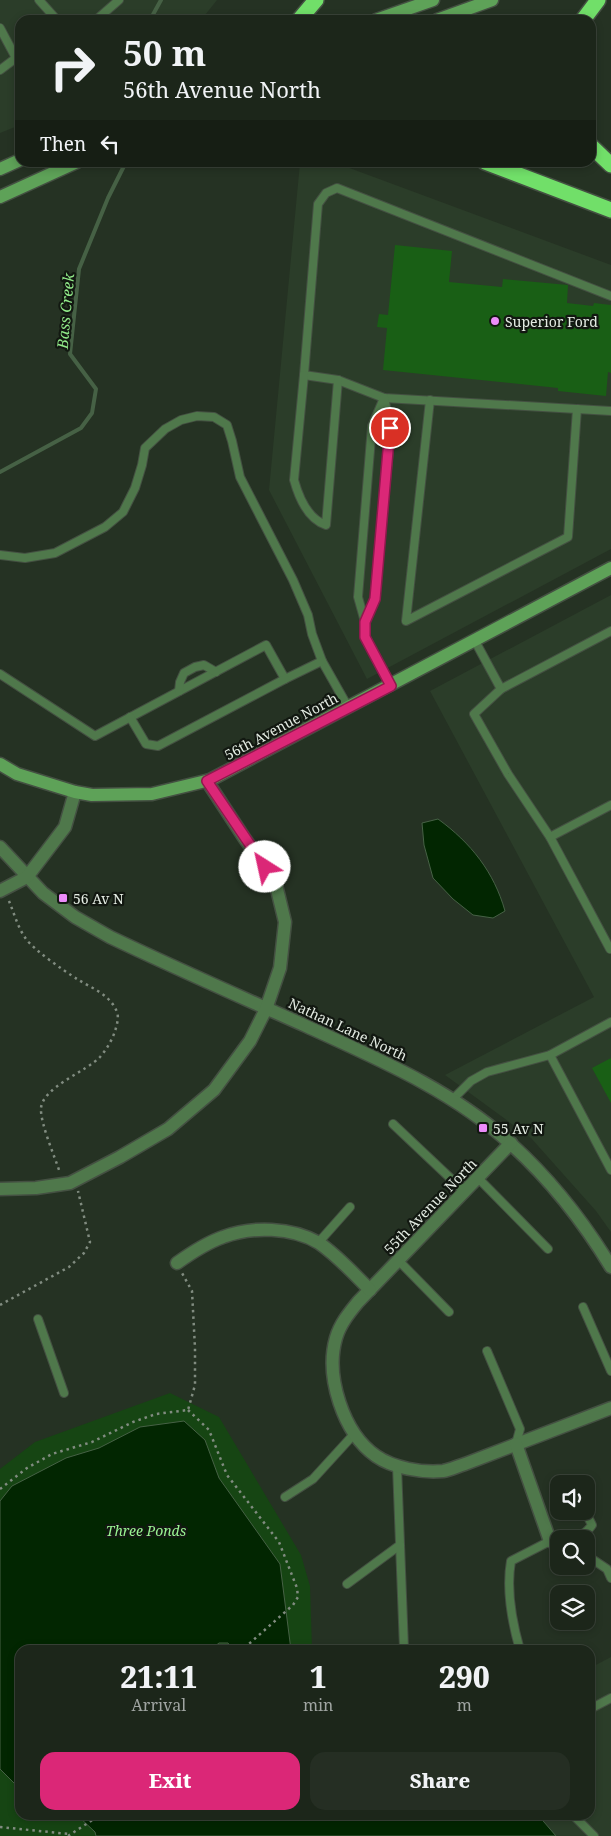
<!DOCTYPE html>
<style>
body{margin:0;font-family:"Noto Serif",serif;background:#252e23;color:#f1f3f6;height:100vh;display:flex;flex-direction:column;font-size:19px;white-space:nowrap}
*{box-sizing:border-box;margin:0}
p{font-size:16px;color:#a0a5a2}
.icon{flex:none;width:28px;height:28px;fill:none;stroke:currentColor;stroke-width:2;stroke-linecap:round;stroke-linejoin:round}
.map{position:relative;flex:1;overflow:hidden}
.details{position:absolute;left:15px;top:1645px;width:580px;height:175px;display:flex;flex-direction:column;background:#1c261a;border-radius:15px;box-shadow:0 2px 8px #0003,0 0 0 1px #3a4339}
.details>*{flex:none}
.banner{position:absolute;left:15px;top:15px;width:581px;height:152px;border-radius:15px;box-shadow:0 2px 8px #0003,0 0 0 1px #3a4339;background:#1c261a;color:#f1f3f6;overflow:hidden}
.controls{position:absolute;left:550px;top:1475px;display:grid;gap:10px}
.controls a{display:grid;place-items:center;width:45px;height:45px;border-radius:10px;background:#1c261a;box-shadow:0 2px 8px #0003,0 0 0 1px #3a4339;font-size:25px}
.pin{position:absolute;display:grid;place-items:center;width:42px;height:42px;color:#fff;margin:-21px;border:2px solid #fff;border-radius:50%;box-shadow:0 1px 5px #0007}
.me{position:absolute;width:55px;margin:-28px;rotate:325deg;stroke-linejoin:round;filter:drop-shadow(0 0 4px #0008)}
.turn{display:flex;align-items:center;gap:18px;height:105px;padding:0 25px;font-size:22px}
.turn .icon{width:65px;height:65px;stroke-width:2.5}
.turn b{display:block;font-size:35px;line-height:42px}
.then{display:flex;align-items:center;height:48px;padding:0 25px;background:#0003;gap:10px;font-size:19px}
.eta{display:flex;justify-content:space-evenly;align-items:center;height:85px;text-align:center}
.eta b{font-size:30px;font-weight:800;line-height:35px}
.cta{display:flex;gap:10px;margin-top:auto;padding:10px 25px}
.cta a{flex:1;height:58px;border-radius:15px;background:#db2777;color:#fff;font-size:20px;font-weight:800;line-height:58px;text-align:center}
.cta a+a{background:#252e23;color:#f1f3f6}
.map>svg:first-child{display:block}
.built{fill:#2b3d29}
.green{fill:#164513}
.water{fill:#022601;stroke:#466145}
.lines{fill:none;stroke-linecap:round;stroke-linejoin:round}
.stream{stroke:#466145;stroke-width:4}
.building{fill:#195f15}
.lane-casing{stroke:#445042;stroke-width:10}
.street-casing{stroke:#445042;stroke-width:15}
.secondary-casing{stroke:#445042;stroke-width:15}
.highway-casing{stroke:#445042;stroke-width:18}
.path{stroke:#818c80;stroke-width:2.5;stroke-dasharray:2.5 4;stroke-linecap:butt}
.lane{stroke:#4f784b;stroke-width:8}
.street{stroke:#4f784b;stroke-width:12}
.secondary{stroke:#5ea258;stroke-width:12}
.highway{stroke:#71df69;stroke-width:15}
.route-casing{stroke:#8e194d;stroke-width:12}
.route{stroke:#db2777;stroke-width:9}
.poi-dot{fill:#ec8cfa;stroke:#121811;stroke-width:2}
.labels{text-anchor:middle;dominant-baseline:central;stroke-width:4.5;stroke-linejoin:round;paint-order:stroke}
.poi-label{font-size:14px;fill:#e4ece3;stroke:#121811;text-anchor:start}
.street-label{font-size:14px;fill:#e4ece3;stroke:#121811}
.park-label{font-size:14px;font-style:italic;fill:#99f392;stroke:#121811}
.water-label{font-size:15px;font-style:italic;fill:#91ea89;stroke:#121811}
</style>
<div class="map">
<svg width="611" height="1836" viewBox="0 0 611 1836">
<rect width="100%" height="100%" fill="#253223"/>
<g class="built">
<path d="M0,0H217L201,20H20V125L0,133Z"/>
<path d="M300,163H336L611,265V549L367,679L269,490Z"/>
<path d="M611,595V1232L596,1211L531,1138L445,1075L594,997L430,691Z"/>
<path d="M611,1657V1836H549L537,1815H590V1668Z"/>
</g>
<path class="green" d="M170,1393L219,1417L301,1555L310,1586L312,1649L314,1650H20V1815H529L511,1836H0V1469L35,1442Z"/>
<g class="water">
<path d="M438,819C471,843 494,872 505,911L493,918L473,915L453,899L433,878L424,845L422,823Z"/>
<path d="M184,1421L205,1440L219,1478L280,1564L291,1650H233L228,1643H219L210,1650H20V1786L16,1785L0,1769V1501L12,1486L66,1458L99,1448L140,1427Z"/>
<path d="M77,1815H113L116,1818L188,1815H538L556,1836H96L95,1832Z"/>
</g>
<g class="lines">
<g class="stream">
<path d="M150,20L161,0"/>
<path d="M0,472L81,428L92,413L96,389L70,354L79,269L108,198L126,162"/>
</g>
</g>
<g class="building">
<path d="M395,245L452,251L449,282L502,287L503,279L568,285L567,303L593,306L594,303L611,305V373L608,372L606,396L558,391V388L383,370L387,328L377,327L379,314L388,315Z"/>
<path d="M611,1058V1103L592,1068Z"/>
</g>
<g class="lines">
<g class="lane-casing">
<g id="lane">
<path d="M39,0L57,20"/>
<path d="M96,20L119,0"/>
<path d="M0,28L16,58L0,70"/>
<path d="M611,296L337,188L326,193L318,204L304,375L338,380L384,398L611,411"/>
<path d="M304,375L294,480C299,498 308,519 326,525L338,380"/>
<path d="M384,398L372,426L358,597L365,622V637L391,686"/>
<path d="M430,400L406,621L568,537L577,409"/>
<path d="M0,555L25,558L55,553L105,527L123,512L135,488L142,465L145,448L165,429L181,420L197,416L214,417L227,425L232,441L240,477L293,580L308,615L312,634L322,661L348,707"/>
<path d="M365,622L375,599L391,428L384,398"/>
<path d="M475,641L501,689L611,631"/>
<path d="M0,674L95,736L266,645L285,679L322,661"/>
<path d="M501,689L474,714L508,774L550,837L610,949L611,948"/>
<path d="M179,691L180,682L184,673L195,667L204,665L216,672"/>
<path d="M130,717L146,744L158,746L285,679"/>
<path d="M550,837L611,805"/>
<path d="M550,1055L611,1170"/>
<path d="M452,1100L471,1081L487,1072L550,1055L611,1022"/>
<path d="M393,1124L465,1192"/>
<path d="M478,1178L548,1249"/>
<path d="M318,1243L350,1207"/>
<path d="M399,1261L449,1312"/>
<path d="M583,1307L611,1371"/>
<path d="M38,1319L64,1393"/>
<path d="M487,1351L520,1429L516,1444"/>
<path d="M397,1466L404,1648"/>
<path d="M285,1497L313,1479L355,1433"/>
<path d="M568,1539C578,1537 586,1534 592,1525L585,1511"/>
<path d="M586,1555L607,1569L611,1578"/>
<path d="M347,1584L400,1545"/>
<path d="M520,1650C512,1622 506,1589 511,1561L550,1541L559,1540"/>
<path d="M590,1709L611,1698"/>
<path d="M573,1815L594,1836"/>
</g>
</g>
<g class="street-casing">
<g id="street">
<path d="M0,847L43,893L75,917L110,937C175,968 241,997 306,1026C378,1059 452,1090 511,1144C551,1180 583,1221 611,1267"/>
<path d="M0,891L27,877L65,827L75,792"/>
<path d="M511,1143L358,1302C349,1313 340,1324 336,1338C325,1376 343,1433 376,1456C393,1468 422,1473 443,1471C450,1470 458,1466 465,1464L611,1408"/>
<path d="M0,1189L36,1188L70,1183L120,1157L168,1129L214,1090L250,1041L266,1009L280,968L285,922L275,881L245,839L207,781"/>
<path d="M177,1263C191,1253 206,1243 223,1237C252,1226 292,1227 319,1243C338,1256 354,1274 370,1290"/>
<path d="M516,1444L550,1541"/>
</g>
</g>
<g class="secondary-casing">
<g id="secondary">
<path d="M376,20L433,0"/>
<path d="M437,20L492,0"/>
<path d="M0,169L20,160"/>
<path d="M0,197L77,162"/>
<path d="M0,764L17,774L75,792L92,795L152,794L210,780L611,568"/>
</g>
</g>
<g class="highway-casing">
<g id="highway">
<path d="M299,20L316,0"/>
<path d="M583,20L598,0"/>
<path d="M591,146L611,165"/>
<path d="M485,162L611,210"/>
</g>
</g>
<g class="path">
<path d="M9,901C14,913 18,928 26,939C35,951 63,970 77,979C91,988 110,994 117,1012C119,1017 117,1025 115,1031C112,1040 107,1049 100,1057C87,1071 43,1087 41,1108C40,1123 55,1157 60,1173"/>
<path d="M0,1305L69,1267L84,1253L90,1242L78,1191"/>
<path d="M188,1410L209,1430L227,1475L279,1542L297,1588L298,1597L293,1605L242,1650"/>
<path d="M0,1489L27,1468L52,1454L92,1442L133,1422L156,1414L188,1410L195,1385V1348L192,1291L182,1273"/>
<path d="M0,1827L69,1834"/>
<path d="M68,1836L100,1815"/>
</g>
<use href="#lane" class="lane"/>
<use href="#street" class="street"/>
<use href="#secondary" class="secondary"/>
<use href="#highway" class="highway"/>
</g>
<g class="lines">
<g class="route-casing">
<path id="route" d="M265,867L207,781L391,686L365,637V622L375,599L390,428"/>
</g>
<use href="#route" class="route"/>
</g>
<g class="poi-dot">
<circle cx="495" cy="321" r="5"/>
<rect x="58" y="893" width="10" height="10" rx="2.5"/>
<rect x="478" y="1123" width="10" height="10" rx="2.5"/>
</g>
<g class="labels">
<g class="poi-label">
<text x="505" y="321">Superior Ford</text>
<text x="73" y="898">56 Av N</text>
<text x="493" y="1128">55 Av N</text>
</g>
<g class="street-label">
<text transform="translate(281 726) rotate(-28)">56th Avenue North</text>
<text transform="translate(348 1029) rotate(25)">Nathan Lane North</text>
<text transform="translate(430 1206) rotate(-46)">55th Avenue North</text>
</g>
<g class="park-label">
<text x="146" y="1530">Three Ponds</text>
</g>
<g class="water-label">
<text transform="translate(65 311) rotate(-85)">Bass Creek</text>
</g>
</g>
</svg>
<div class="controls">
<a><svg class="icon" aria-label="sound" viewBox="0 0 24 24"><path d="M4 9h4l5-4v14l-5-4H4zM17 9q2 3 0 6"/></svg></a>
<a><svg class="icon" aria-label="search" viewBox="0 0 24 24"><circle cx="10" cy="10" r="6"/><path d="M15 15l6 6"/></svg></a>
<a><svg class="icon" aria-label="layers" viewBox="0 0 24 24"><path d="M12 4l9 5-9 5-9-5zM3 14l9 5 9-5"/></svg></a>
</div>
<div class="pin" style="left:390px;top:428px;background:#d93025"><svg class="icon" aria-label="arrive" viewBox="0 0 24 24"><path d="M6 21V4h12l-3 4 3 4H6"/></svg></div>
<svg class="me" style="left:265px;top:867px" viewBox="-20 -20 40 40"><circle r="19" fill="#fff"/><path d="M0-13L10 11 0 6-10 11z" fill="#db2777"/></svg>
<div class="banner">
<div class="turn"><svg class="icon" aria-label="right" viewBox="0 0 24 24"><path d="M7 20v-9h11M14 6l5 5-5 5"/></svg><div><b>50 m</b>56th Avenue North</div></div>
<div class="then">Then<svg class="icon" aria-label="left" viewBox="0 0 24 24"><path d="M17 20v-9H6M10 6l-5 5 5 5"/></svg></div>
</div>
<section class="details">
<div class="eta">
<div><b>21:11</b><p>Arrival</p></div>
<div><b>1</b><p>min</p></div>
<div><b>290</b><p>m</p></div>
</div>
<div class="cta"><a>Exit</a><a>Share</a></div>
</section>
</div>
